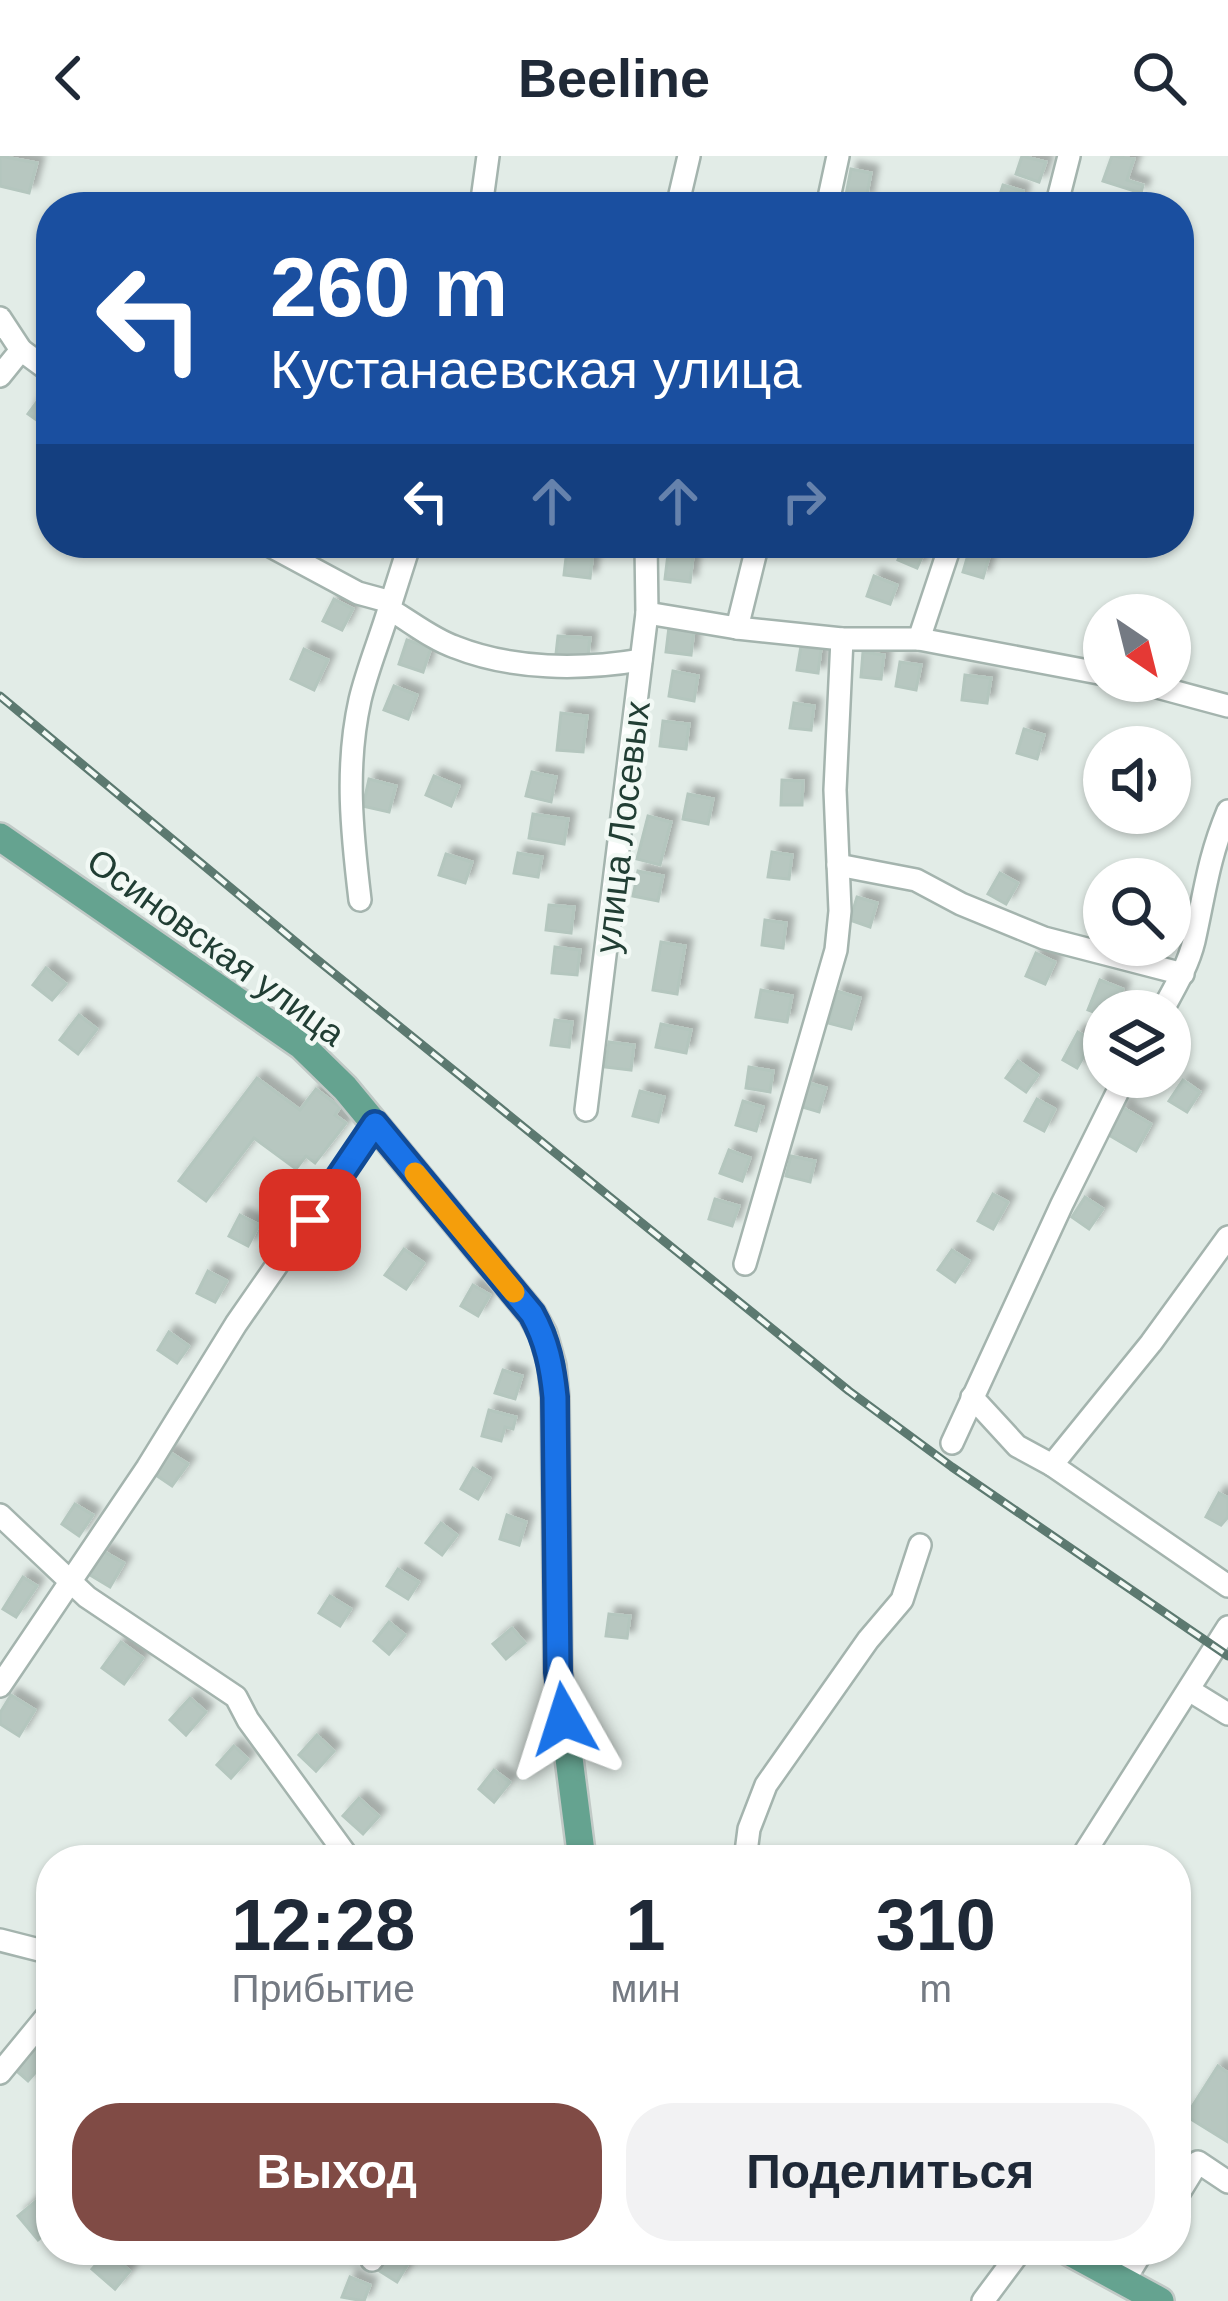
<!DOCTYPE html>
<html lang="ru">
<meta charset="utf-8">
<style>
body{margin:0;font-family:Helvetica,sans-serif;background:#f2f2f3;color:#1f2937;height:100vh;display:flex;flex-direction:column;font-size:45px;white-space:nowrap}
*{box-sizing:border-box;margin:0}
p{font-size:39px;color:#747a83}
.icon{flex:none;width:66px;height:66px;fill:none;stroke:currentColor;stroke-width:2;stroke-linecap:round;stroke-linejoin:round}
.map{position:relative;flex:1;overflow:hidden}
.side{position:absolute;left:36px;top:1689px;width:1155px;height:420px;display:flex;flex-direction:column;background:#fff;border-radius:48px;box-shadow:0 3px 9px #0004}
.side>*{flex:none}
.guide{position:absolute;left:36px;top:36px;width:1158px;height:366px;border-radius:48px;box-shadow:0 3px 9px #0004;background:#1a4fa0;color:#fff;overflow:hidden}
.needle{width:78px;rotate:145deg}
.fabs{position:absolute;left:1083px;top:438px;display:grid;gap:24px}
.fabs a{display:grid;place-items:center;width:108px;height:108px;border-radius:50%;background:#fff;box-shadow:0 3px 9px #0004;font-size:60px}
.pin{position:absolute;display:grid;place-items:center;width:102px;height:102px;color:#fff;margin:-51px;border-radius:24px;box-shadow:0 6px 18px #0006}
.me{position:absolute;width:132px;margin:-66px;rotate:354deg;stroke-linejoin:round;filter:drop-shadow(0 0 9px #0008)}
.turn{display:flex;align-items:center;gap:42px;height:252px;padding:0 36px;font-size:54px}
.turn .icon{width:156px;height:156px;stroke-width:2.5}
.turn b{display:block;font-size:84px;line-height:102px}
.lanes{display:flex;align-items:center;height:114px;padding:0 36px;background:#0003;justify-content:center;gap:60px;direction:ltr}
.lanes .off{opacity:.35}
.eta{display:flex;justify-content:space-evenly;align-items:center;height:204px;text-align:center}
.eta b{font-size:72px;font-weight:700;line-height:84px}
.primary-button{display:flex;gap:24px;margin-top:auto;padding:24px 36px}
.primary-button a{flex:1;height:138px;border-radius:48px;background:#804b45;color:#fff;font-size:48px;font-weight:700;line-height:138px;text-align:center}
.primary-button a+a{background:#f2f2f3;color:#1f2937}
header{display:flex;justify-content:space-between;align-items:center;height:156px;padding:0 36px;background:#fff;font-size:54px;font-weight:700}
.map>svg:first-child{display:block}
.building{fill:#b7c7c0;stroke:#b4c6be;stroke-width:3;filter:url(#shadow)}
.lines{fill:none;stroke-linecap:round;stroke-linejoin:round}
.minor-casing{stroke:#a4b4ae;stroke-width:26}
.major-casing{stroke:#c1c9c6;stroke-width:32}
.minor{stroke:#fff;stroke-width:21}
.major{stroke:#65a390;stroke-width:27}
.rail-casing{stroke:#5c7970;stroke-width:9}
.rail{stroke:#f2f9f5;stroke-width:4.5;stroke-dasharray:14;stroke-linecap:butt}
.route-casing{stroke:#114b97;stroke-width:30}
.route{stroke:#1a73e8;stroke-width:21}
.slow{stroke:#f59e0b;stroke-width:21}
.labels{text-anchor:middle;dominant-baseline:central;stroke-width:9;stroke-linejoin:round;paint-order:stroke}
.street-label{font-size:36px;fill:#213e34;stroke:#f2f9f5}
</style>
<header><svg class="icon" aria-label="back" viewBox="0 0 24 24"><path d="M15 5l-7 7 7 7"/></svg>Beeline<svg class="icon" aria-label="search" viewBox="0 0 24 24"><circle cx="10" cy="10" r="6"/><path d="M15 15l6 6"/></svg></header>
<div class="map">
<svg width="1228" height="2145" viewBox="0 0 1228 2145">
<defs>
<filter id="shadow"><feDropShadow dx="7" dy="-7" stdDeviation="3" flood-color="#0004"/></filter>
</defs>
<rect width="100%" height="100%" fill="#e2ece7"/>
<g class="building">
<path d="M0,0L37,7L29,37L0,30Z"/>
<path d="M1022,0L1046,6L1039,26L1016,18Z"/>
<path d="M1112,0L1134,3L1127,24L1143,29L1141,37L1103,25Z"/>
<path d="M851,13L871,17L866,44L846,39Z"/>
<path d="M1003,29L1023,35L1018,51H996Z"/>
<path d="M44,236L51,241V262L45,270L28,258Z"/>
<path d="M905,387L927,390L917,412L898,404Z"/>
<path d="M970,392L990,398L983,422L963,416Z"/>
<path d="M567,393L593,397L590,422L564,419Z"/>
<path d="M668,398L693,401L690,426L665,423Z"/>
<path d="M874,420L897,429L890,448L867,440Z"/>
<path d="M334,443L353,453L342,474L323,465Z"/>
<path d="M669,471L694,474L691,499L666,496Z"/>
<path d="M558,480L590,482L588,501L556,498Z"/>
<path d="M407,484L431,492L423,516L399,508Z"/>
<path d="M801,490L821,493L818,517L797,514Z"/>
<path d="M304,493L328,504L314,534L291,523Z"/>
<path d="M863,496L884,499L881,523L861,521Z"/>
<path d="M900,506L921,509L916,534L896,530Z"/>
<path d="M673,515L698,520L694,545L669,540Z"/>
<path d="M965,519L991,522L987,547L962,544Z"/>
<path d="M394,530L417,539L408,563L384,554Z"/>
<path d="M794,547L814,550L811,574L790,572Z"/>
<path d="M561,557L587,560L583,596L557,594Z"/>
<path d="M663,565L689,568L686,593L660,590Z"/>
<path d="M1024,573L1044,579L1037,603L1017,597Z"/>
<path d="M532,616L556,621L551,646L526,640Z"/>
<path d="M434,620L459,630L451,650L426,639Z"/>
<path d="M369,623L396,630L389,656L363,650Z"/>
<path d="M782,624L803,625L802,649H781Z"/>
<path d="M688,638L713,643L708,668L683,663Z"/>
<path d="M533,658L568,663L564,688L529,682Z"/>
<path d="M648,660L671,666L660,709L637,703Z"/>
<path d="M772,696L792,699L789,723L768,721Z"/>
<path d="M518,697L542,701L538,721L514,717Z"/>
<path d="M446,698L472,706L465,727L439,719Z"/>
<path d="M638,715L663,720L658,745L633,740Z"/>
<path d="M1000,717L1018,727L1006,748L988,738Z"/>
<path d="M857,741L877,747L870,771L850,764Z"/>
<path d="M549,749L574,751L571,777L546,774Z"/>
<path d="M765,764L786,767L783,792L762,789Z"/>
<path d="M661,786L685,790L677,838L653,834Z"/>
<path d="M555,791L580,794L577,819L552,817Z"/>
<path d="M1036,797L1055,806L1045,828L1026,820Z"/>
<path d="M46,812L66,828L52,844L33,829Z"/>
<path d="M1100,824L1123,833L1114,855H1104V860L1088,854Z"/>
<path d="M761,834L792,840L787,866L756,861Z"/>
<path d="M837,835L860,842L851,873L828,867Z"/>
<path d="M79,859L97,873L78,898L60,884Z"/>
<path d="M555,864L572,866L569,891L551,889Z"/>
<path d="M661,868L691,874L686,897L656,891Z"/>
<path d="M1078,876L1093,884L1077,912L1063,904Z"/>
<path d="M609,886L634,889L631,914L605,911Z"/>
<path d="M1018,905L1038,919L1026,936L1006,922Z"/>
<path d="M749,911L773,915L770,936L746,932Z"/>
<path d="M257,922L300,954L316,933L340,951L335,959L346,967L315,1007L306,1000L296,1013L254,982L206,1045L179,1025Z"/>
<path d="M1183,924L1200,936L1187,956L1169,945Z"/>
<path d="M806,926L826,932L819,956L799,950Z"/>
<path d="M640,935L664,941L658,966L633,960Z"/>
<path d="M1037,943L1055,953L1044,975L1025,965Z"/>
<path d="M743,945L763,951L756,975L736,969Z"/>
<path d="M1122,951L1151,968L1136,995L1107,978Z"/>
<path d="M729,994L750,1002L742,1025L720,1017Z"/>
<path d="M791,1000L815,1005L810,1026L786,1020Z"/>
<path d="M993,1038L1008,1046L993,1073L978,1065Z"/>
<path d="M1085,1041L1103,1053L1089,1073L1072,1061Z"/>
<path d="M715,1043L739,1050L732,1070L709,1063Z"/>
<path d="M240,1059L259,1069L248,1090L229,1080Z"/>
<path d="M404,1093L424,1107L406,1133L385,1119Z"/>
<path d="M952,1094L969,1105L955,1126L938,1114Z"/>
<path d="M208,1115L227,1125L215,1146L197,1137Z"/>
<path d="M473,1129L490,1139L478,1160L461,1150Z"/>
<path d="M169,1176L189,1190L177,1207L158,1194Z"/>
<path d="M503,1214L522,1220L515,1243L495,1237Z"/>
<path d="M489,1254L516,1261L513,1273L505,1271L501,1285L482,1280Z"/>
<path d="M168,1295L188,1308L172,1330L153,1317Z"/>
<path d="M473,1312L490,1322L478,1343L461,1333Z"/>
<path d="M1219,1337L1228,1342V1361L1221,1369L1206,1361Z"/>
<path d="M75,1348L93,1359L79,1380L62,1368Z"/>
<path d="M507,1359L526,1366L519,1389L500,1383Z"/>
<path d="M441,1367L457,1379L442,1399L426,1387Z"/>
<path d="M103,1395L124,1407L110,1431L90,1419Z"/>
<path d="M398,1413L419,1426L408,1443L387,1430Z"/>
<path d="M23,1421L37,1430L16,1461L3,1453Z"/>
<path d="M330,1440L351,1453L340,1470L319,1457Z"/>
<path d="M609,1458L630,1460L627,1482L606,1480Z"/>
<path d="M389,1466L405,1479L389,1498L374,1485Z"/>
<path d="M512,1472L525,1487L506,1503L493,1488Z"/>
<path d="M121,1486L143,1502L124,1528L102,1512Z"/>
<path d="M11,1539L35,1554L19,1580L0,1568V1557Z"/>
<path d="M190,1542L206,1556L186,1579L170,1564Z"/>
<path d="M317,1579L334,1595L316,1615L299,1599Z"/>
<path d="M234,1590L248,1603L231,1622L217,1609Z"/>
<path d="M494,1614L510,1626L494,1646L479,1633Z"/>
<path d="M359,1642L379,1660L363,1678L343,1660Z"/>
<path d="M31,1886L49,1901L28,1925L11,1910Z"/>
<path d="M1218,1910L1228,1917V1986L1186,1960Z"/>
<path d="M36,2045L51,2063V2073L38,2084L18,2060Z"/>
<path d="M107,2096L130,2115L115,2133L92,2113Z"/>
<path d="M389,2096L408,2108L397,2126L378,2114Z"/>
<path d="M350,2121L370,2129L364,2145L342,2141Z"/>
</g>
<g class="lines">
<g class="minor-casing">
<g id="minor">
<path d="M481,51L488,0"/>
<path d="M677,51L689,0"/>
<path d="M827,51L838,0"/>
<path d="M1056,51L1069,0"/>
<path d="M0,162L21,194"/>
<path d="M0,220L21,194L51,216"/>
<path d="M265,387L358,437L391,446"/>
<path d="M410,387L389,453C410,465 432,483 455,491C513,514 581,514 641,504"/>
<path d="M647,457L737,472L842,483H919L1104,518"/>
<path d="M737,472L758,387"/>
<path d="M919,483L951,387"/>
<path d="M1135,525L1228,550"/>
<path d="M838,709L916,724L961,748L1044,782L1183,818"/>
<path d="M360,744C352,677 345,611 360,544C367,514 380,483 389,453"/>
<path d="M1162,855C1174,833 1188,810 1194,785C1205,736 1208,703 1228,655"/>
<path d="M586,954L647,457L646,387"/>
<path d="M1228,1081L1151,1187L1052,1309L1228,1430"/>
<path d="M745,1108L836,794L840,755L835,634L842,483"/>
<path d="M972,1241L1017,1290L1052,1309"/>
<path d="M952,1287L1062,1048L1125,921"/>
<path d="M0,1359L87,1441L236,1541L248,1564L350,1704"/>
<path d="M0,1530L147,1312L236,1168L375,968"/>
<path d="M1189,1534L1228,1558"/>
<path d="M745,1704L749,1673L766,1629L868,1484L902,1444L920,1389"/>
<path d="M1080,1704L1228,1471"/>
<path d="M0,1784L51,1797"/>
<path d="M0,1917L51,1855"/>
<path d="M1176,2042L1198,2006L1228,2026"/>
<path d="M372,2104L378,2094"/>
<path d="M1124,2125L1143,2094"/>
<path d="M983,2145L1021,2094"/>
</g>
</g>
<g class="major-casing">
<g id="major">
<path d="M0,681L302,890L345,932L532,1158L543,1178L552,1210L555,1241L558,1516L582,1704"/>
<path d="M1066,2094L1160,2145"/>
</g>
</g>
<use href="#minor" class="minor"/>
<use href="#major" class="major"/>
<g class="rail-casing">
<path id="rail" d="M0,540L315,802L849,1235L952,1311L1228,1500"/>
</g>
<use href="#rail" class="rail"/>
</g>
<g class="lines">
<g class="route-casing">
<path id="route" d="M310,1064L375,968L532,1158C547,1185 552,1211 555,1241L558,1516L564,1563"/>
</g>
<use href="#route" class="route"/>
<path class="slow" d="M415,1017L514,1136"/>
</g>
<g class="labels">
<g class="street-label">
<text transform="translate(622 671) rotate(-83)">улица Лосевых</text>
<text transform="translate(216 791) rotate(36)">Осиновская улица</text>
</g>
</g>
</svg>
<div class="fabs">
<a><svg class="needle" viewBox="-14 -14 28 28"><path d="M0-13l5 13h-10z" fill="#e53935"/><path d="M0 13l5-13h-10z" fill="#747a83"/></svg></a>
<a><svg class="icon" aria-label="sound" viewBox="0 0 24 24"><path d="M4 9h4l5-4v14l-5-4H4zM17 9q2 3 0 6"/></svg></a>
<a><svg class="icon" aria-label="search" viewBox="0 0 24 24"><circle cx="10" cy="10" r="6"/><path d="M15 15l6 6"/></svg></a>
<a><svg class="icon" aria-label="layers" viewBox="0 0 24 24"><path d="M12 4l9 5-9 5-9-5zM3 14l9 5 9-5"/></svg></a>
</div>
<div class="pin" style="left:310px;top:1064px;background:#d93025"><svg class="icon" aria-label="arrive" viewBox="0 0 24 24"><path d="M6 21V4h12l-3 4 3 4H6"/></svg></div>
<svg class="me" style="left:564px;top:1563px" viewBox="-20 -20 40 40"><path d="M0-17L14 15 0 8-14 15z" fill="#1a73e8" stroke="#fff" stroke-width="4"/></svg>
<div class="guide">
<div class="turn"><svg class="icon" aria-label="left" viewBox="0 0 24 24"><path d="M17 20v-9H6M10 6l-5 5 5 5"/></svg><div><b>260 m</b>Кустанаевская улица</div></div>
<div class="lanes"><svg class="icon" aria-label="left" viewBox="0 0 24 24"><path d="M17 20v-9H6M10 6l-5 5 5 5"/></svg><svg class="icon off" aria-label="ahead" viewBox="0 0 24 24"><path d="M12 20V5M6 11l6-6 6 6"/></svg><svg class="icon off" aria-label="ahead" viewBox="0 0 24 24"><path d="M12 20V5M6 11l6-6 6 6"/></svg><svg class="icon off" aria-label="right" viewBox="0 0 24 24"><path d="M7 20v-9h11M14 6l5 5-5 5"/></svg></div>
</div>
<section class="side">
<div class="eta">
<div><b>12:28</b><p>Прибытие</p></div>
<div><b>1</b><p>мин</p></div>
<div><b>310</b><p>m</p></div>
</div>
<div class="primary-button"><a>Выход</a><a>Поделиться</a></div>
</section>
</div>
